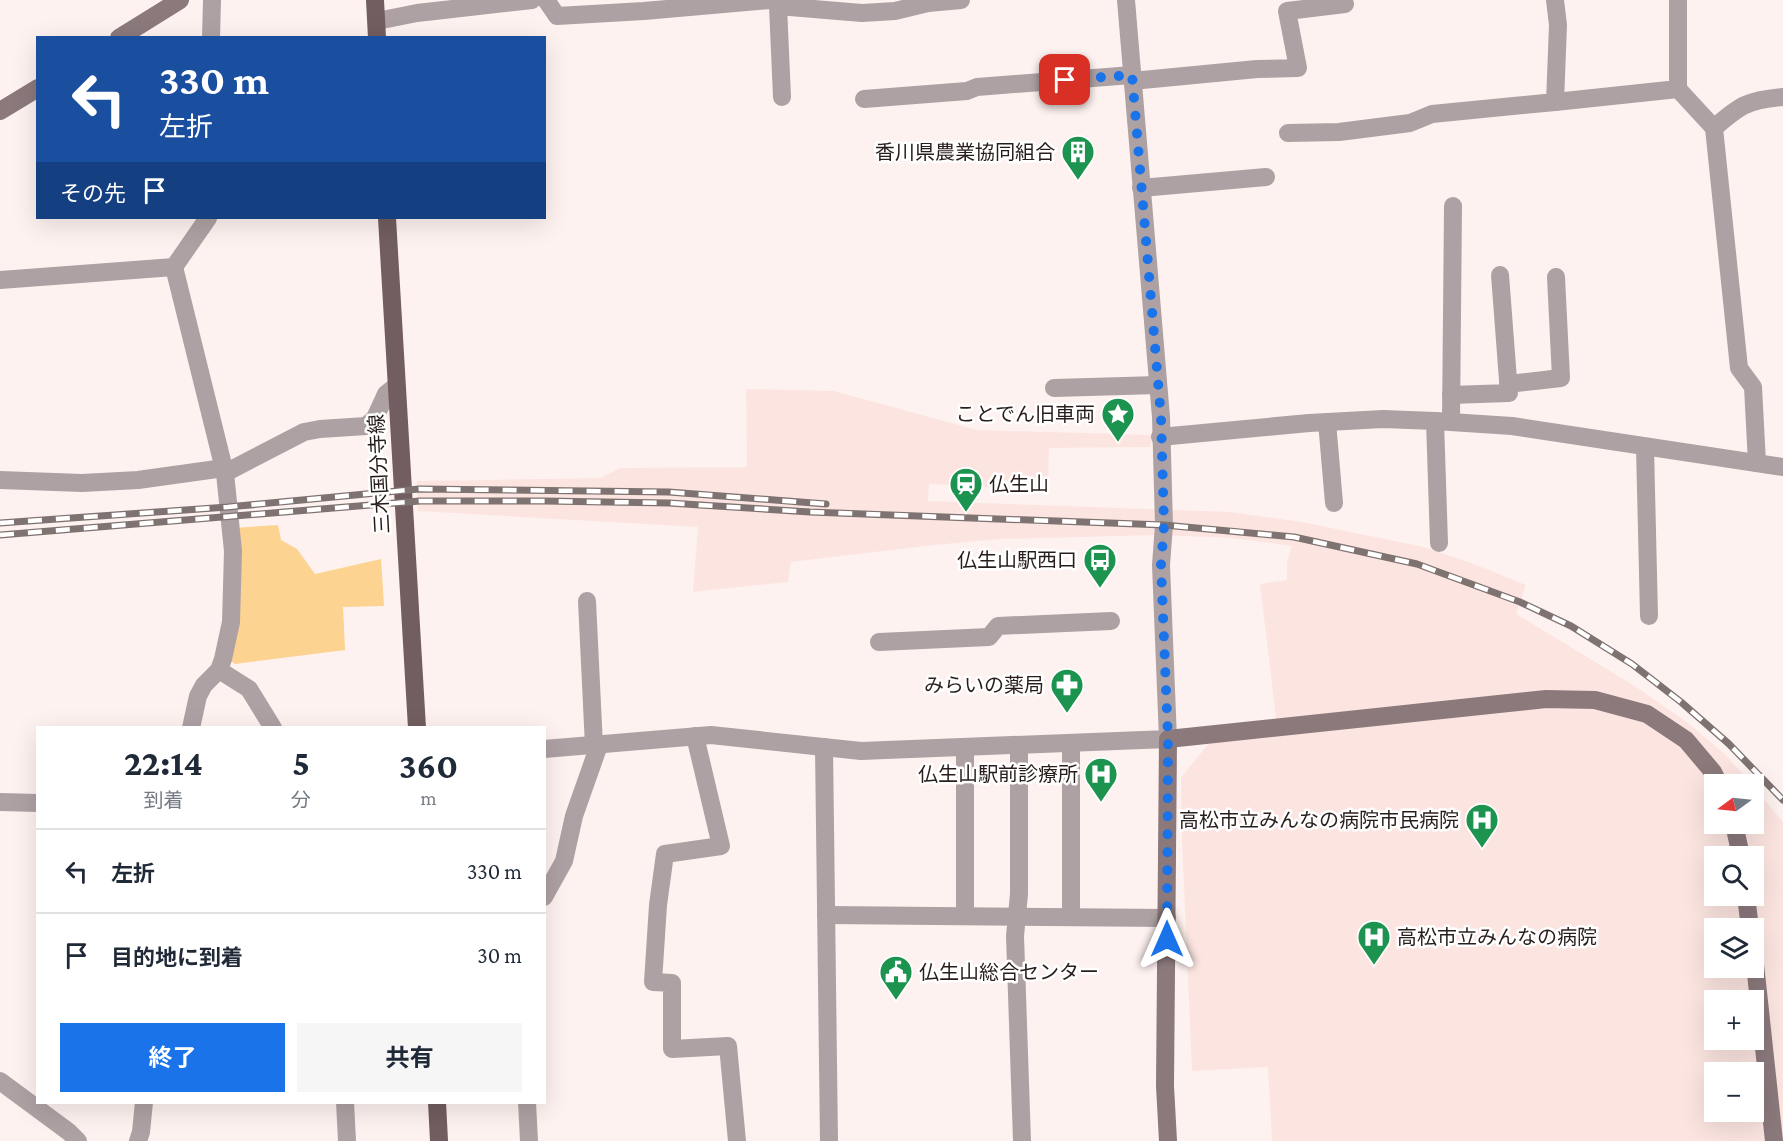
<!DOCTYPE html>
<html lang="ja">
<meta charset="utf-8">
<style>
body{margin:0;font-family:"Crimson Pro","Noto Sans JP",serif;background:#f6f6f7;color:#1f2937;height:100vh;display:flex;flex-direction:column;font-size:22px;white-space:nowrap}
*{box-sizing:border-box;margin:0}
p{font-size:20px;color:#747a83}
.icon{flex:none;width:33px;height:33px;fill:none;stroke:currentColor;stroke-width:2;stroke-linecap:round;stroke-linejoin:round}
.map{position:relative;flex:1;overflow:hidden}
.side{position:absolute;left:36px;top:726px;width:510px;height:378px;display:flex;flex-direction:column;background:#fff;border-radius:0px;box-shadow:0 6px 24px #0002}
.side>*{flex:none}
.banner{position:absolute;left:36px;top:36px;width:510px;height:183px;border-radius:0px;box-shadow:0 6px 24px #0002;background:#1a4fa0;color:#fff;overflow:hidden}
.needle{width:39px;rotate:255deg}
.buttons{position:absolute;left:1704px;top:774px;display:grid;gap:12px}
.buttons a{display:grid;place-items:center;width:60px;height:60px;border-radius:0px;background:#fff;box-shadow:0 6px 24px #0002;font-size:30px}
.pin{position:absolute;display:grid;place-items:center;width:51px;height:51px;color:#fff;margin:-26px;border-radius:12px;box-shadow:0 3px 9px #0006}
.me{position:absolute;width:66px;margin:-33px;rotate:0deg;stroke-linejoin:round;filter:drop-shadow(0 0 4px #0008)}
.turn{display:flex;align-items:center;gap:21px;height:126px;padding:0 24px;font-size:27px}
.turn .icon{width:78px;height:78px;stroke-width:2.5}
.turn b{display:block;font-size:42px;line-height:51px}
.then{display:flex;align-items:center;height:57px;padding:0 24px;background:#0003;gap:12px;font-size:22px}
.eta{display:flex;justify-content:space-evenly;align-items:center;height:102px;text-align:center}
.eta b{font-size:36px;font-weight:700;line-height:42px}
.button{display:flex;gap:12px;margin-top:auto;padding:12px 24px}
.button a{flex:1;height:69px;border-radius:0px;background:#1a73e8;color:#fff;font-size:24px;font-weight:700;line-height:69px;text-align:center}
.button a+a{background:#f6f6f7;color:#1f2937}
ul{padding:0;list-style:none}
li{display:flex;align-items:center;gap:18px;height:84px;padding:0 24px;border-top:2px solid #e0e1e3}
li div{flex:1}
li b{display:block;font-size:22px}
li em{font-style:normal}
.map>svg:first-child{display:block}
.built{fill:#fce5e1;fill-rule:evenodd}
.green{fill:#fcd390}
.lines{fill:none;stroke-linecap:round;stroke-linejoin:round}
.street{stroke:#aea1a3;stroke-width:18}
.secondary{stroke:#8b797c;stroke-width:18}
.primary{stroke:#725d60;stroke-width:18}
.rail-casing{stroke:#7e7371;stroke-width:7}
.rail{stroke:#fff;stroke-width:4.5;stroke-dasharray:14;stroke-linecap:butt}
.route{stroke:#1a73e8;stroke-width:10;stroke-dasharray:0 18}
.labels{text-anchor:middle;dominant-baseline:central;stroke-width:5;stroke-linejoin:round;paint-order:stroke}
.poi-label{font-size:20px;fill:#271d1b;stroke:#fff;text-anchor:end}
.street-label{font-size:20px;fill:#271d1b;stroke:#fff}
</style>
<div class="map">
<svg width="1783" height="1141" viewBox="0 0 1783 1141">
<rect width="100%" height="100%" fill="#fef2f0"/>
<path class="built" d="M746,389L834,391L977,430L1152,435L1150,447L1049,448L1048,490L929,484L928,501L1230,512L1302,522L1424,547L1474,564L1526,585L1516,614L1630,683L1687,722L1726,755L1751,784H1714V824H1754V787L1783,822V1141H1272L1268,1067L1192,1071L1182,841L1181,777L1210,742L1278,735L1260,584L1287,580V563L1292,546L1232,538L1158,535L1002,539L934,545L791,562L788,582L693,592L698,527L418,511L417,481L601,478L620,468L747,467ZM1714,856H1754V896H1714ZM1714,928H1754V968H1714ZM1714,1000H1754V1040H1714ZM1714,1072H1754V1112H1714Z"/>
<path class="green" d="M278,525L281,540L297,549L315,574L381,559L384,606L343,607L345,650L235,664L227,658L233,528Z"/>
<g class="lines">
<g class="street">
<path d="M546,0L557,16L644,11L770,0"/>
<path d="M928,0V3L961,0"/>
<path d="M377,21L417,13L532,0"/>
<path d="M211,38L212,0"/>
<path d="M1132,81L1257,69L1298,68L1287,11L1345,4"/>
<path d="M1678,89L1714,128L1739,368L1753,387L1757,463"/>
<path d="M782,97L778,6L862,13L895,11L928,3"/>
<path d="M864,99L967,91L977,87L1132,75"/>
<path d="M1555,102L1678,89V0"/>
<path d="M1714,128C1740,105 1748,100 1783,97"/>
<path d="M1288,133L1339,132L1410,123L1432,114L1555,102L1558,25L1555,0"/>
<path d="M1141,188L1266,177"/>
<path d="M0,280L174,267"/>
<path d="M1508,384L1561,378L1556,277"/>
<path d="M1054,388L1158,385"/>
<path d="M1451,395L1509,393L1500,275"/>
<path d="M1435,421L1439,543"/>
<path d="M1327,422L1334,503"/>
<path d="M1451,422L1453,206"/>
<path d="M1160,437L1309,423L1383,419L1435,421L1512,426L1783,467"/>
<path d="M1645,447L1649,616"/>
<path d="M225,473L304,432L320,429L366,426L375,418L386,394L396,386"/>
<path d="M0,480L82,483L138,480L224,468"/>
<path d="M587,601L594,746"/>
<path d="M879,642L989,637L998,626L1111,621"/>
<path d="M219,670L249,689L273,728"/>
<path d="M191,728L198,696L204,685L219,670L223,659L231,622L233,551L225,473L174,267L208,218"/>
<path d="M695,736L721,846L665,854L658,905L653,982L672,983V1049L728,1046L737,1141"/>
<path d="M1071,743V917"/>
<path d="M1019,745V894L1015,936L1022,1141"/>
<path d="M824,747L829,1141"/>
<path d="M965,747V916"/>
<path d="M544,749L711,735L861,751L1168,739L1161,565L1164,525L1161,417L1126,0"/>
<path d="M0,802L38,803"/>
<path d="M544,897L564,861L574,816L599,745"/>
<path d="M826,915L1167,918"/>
<path d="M0,1081L69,1132L78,1141"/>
<path d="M345,1102L347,1141"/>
<path d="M527,1102L529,1141"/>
<path d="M138,1141L141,1132L144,1102"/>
</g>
<g class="secondary">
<path d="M119,38L180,0"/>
<path d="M0,111L38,88"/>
<path d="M1734,824L1741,856"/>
<path d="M1746,896L1750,928"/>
<path d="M1754,955L1774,1141"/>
<path d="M1168,1141L1165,1086L1168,739L1546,699L1595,700L1647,714L1686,740L1713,772L1719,784"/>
</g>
<g class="primary">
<path d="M375,0L377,38"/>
<path d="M387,218L417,728"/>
<path d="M437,1102L439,1141"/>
</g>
<g class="rail-casing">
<g id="rail">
<path d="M0,523L228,507L419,489L669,492L826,504"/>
<path d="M0,535L420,501H544L669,503L810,512L1164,525L1294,537L1417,564L1520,602L1571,626L1632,664L1681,702L1729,744L1783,800"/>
</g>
</g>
<use href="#rail" class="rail"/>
</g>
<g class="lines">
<path class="route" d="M1065,80L1132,75L1161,417L1164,525L1161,565L1168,739L1167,939"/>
</g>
<defs>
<g id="building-pin" transform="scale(1.725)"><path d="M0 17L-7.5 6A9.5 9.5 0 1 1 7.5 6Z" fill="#1c934e" stroke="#fff"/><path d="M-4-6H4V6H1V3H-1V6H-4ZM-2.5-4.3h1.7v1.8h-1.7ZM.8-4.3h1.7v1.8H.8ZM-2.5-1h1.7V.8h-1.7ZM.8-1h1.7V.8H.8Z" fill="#fff"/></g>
<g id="sight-pin" transform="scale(1.725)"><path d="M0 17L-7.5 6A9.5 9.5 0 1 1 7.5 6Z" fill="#1c934e" stroke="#fff"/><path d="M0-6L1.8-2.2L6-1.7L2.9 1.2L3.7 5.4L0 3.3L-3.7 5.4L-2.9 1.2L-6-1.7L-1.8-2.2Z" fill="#fff"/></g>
<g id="station-pin" transform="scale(1.725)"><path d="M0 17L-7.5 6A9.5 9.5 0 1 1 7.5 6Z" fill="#1c934e" stroke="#fff"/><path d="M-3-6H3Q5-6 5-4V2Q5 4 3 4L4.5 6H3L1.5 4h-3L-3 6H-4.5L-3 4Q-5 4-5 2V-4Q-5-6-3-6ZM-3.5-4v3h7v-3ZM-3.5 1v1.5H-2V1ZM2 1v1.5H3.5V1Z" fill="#fff"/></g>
<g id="bus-pin" transform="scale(1.725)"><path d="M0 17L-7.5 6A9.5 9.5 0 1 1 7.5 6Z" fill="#1c934e" stroke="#fff"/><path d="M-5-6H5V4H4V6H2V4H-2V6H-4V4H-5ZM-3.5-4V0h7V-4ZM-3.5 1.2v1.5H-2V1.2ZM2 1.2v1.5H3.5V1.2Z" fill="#fff"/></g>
<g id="pharmacy-pin" transform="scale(1.725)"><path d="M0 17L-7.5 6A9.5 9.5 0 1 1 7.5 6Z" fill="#1c934e" stroke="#fff"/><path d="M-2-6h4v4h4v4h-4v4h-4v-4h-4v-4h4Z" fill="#fff"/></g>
<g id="hospital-pin" transform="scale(1.725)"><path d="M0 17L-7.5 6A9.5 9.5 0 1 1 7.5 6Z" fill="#1c934e" stroke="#fff"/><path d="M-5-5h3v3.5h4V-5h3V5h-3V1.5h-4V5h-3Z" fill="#fff"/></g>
<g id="civic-pin" transform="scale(1.725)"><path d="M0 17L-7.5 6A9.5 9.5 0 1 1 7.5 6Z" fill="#1c934e" stroke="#fff"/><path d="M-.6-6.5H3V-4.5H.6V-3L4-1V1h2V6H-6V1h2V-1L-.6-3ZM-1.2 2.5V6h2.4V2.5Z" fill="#fff"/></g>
</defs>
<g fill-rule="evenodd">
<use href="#building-pin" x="1078" y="152"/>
<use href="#sight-pin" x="1118" y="414"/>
<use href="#station-pin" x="966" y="484"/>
<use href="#bus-pin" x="1100" y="560"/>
<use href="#pharmacy-pin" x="1067" y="685"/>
<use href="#hospital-pin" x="1101" y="774"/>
<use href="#hospital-pin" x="1482" y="820"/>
<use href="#hospital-pin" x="1374" y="937"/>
<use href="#civic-pin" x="896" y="972"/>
</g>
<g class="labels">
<g class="poi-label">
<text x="1055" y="152">香川県農業協同組合</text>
<text x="1095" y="414">ことでん旧車両</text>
<text x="989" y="484" text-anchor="start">仏生山</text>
<text x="1077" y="560">仏生山駅西口</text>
<text x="1044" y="685">みらいの薬局</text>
<text x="1078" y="774">仏生山駅前診療所</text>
<text x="1459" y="820">高松市立みんなの病院市民病院</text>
<text x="1397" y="937" text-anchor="start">高松市立みんなの病院</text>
<text x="919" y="972" text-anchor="start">仏生山総合センター</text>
</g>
<g class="street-label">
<text transform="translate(379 474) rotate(-93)">三木国分寺線</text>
</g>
</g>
</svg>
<div class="buttons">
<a><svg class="needle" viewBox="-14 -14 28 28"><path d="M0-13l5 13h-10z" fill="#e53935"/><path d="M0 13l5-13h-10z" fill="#747a83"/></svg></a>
<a><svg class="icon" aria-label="search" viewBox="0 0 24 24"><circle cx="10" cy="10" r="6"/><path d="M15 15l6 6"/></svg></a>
<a><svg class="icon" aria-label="layers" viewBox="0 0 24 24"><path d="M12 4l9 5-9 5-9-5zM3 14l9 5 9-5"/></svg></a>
<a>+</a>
<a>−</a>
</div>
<div class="pin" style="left:1065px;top:80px;background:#d93025"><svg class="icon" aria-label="arrive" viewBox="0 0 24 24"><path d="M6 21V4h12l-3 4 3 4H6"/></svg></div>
<svg class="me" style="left:1167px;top:939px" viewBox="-20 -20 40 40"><path d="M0-17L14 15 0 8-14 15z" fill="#1a73e8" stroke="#fff" stroke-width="4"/></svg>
<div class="banner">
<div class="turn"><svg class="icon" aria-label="left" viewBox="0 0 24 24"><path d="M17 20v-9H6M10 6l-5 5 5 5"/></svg><div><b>330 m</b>左折</div></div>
<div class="then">その先<svg class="icon" aria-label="arrive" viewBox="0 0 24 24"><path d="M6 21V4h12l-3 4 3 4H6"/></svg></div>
</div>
<section class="side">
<div class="eta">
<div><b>22:14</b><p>到着</p></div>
<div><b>5</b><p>分</p></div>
<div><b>360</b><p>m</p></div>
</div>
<ul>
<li><svg class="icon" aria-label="left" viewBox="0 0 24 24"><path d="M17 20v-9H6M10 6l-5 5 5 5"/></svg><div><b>左折</b></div><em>330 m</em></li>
<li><svg class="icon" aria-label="arrive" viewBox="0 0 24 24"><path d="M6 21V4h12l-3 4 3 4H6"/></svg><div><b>目的地に到着</b></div><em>30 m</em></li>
</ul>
<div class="button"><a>終了</a><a>共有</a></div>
</section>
</div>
